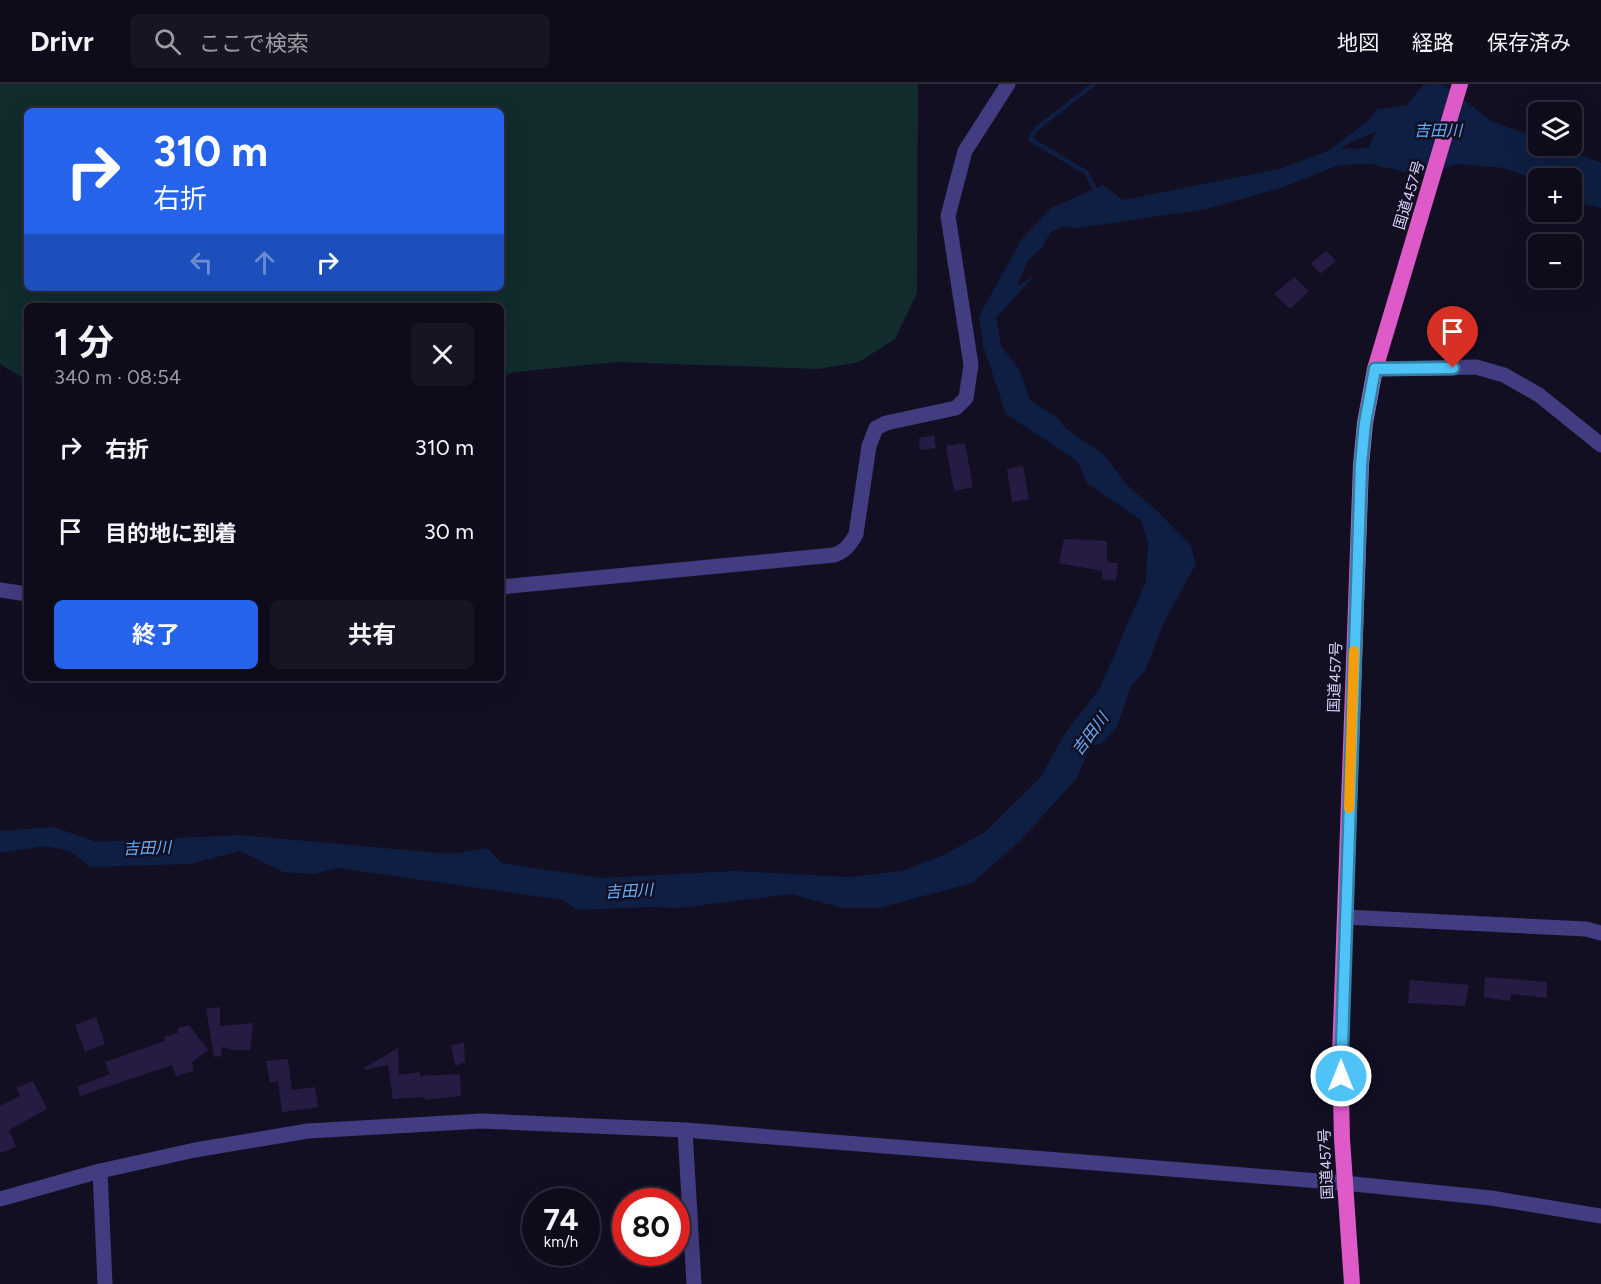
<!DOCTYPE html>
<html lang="ja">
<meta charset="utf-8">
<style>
body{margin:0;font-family:Figtree,"Noto Sans JP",sans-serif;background:#171423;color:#f1f3f6;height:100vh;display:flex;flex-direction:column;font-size:22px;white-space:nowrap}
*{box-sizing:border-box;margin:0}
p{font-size:20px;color:#9b9ba2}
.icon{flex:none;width:33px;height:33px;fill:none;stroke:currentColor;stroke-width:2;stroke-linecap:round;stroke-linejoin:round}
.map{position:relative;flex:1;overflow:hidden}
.details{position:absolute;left:24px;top:219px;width:480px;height:378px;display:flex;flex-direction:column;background:#0e0b1a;border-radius:9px;box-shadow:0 6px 24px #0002,0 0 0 2px #2e2b39}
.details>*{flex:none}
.hud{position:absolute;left:24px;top:24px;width:480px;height:183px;border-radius:9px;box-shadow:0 6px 24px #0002,0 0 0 2px #2e2b39;background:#2563eb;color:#fff;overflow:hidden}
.fabs{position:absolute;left:1528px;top:18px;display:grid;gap:12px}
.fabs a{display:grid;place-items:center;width:54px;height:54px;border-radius:9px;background:#0e0b1a;box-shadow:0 6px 24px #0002,0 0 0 2px #2e2b39;font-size:30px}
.speed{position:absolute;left:522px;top:1104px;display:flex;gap:12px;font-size:30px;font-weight:700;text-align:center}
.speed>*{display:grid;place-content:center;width:78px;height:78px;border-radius:50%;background:#0e0b1a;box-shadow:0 6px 24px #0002,0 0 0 2px #2e2b39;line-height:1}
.speed small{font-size:15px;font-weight:400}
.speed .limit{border:9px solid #d22;background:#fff;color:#111}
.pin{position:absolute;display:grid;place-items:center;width:51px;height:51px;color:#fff;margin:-62px -26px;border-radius:50% 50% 50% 0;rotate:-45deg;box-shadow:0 0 6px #0007}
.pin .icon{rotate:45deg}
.me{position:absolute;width:66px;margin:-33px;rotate:0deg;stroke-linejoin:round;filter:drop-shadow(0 0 4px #0008)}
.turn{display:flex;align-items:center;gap:21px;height:126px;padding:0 30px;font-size:27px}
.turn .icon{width:78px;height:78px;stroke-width:2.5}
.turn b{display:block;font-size:42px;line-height:51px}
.lanes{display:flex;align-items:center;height:57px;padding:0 30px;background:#0003;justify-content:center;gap:30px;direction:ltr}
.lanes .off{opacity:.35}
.round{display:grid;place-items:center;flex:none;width:63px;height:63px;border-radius:9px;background:#171423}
.overview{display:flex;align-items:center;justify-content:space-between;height:102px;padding:0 30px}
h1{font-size:36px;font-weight:700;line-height:45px}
.primary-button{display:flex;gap:12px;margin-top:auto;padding:12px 30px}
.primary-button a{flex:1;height:69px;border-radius:9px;background:#2563eb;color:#fff;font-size:24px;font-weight:700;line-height:69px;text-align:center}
.primary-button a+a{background:#171423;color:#f1f3f6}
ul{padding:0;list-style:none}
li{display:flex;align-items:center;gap:18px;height:84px;padding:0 30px}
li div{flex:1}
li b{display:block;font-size:22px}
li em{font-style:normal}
header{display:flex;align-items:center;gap:36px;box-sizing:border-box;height:84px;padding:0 30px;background:#0e0b1a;border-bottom:2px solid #2e2b39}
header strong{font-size:28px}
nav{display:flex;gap:33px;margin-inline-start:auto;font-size:21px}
.search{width:420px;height:54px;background:#171423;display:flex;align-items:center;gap:15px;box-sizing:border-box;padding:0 21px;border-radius:9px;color:#9b9ba2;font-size:22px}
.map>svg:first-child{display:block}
.green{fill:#122c2d;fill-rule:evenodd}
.water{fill:#0e1f43;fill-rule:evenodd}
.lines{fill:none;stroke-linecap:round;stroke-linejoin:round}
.stream{stroke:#0e1f43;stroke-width:4.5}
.building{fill:#261c43}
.minor{stroke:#423c80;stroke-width:15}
.tertiary{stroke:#423c80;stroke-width:15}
.trunk{stroke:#de5ac9;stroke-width:16}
.route-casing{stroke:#337fa1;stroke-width:15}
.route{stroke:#4fc3f7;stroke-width:10}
.slow{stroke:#f59e0b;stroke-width:10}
.labels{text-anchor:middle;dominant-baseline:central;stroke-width:5;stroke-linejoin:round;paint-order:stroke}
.street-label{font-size:15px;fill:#dad3fd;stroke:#130f23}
.water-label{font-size:16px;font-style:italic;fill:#66adf8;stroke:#130f23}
</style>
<header>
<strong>Drivr</strong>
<div class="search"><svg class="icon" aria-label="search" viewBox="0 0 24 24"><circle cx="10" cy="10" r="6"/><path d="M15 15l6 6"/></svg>ここで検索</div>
<nav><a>地図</a><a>経路</a><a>保存済み</a></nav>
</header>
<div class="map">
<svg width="1601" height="1200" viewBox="0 0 1601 1200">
<rect width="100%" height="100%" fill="#130f23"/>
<path class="green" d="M0,0H918L917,209L895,255L859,278L818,285L617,278L514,288L501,293V222H27V296L0,280ZM27,27H501V204H27Z"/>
<path class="water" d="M1429,0H1442L1493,38L1539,54V62H1557L1601,79V124L1572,117V94H1539V104L1527,92L1504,84L1459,80L1418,91L1370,80L1339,81L1281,104L1206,125L1078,144L1063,142L1050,149L1042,164L1028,176L1017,202L1034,192L996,234L1001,262L1019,285L1030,316L1060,336L1064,343L1104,371L1127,401L1158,428L1191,462L1196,480L1163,540L1145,587L1131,602L1117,643L1101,660L1091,662L1076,695L1020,757L972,799L879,824H843L791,810L679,824L650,823L577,826L563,816L337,784L314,790L283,788L240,767L190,780L90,783L70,767L46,762L0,769V747L54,743L96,758L240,751L451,770L487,764L501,779L601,794L735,787L849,793L902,787L944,771L985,748L1040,694L1066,648L1100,604L1146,497L1148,458L1141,436L1088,400L1077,377L1006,330L983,261L979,232L1022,155L1051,124L1103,101L1123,116L1280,85L1330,66L1370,35L1377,25L1407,21L1423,1ZM1376,48L1368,64L1341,65L1351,58Z"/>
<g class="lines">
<path class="stream" d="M1094,0L1036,45L1030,55L1087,89L1097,110"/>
</g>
<g class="building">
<path d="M1326,167L1336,177L1320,190L1311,179Z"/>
<path d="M1294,193L1309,207L1290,225L1274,210Z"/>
<path d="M934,351L936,364L920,366L919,354Z"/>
<path d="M965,359L973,403L954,407L946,362Z"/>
<path d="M1023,382L1029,415L1012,418L1007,385Z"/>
<path d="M1064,455L1107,457V478L1118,479L1116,497L1102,495V487L1059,479Z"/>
<path d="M1485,893L1547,898V914L1512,910L1509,917L1484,913Z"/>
<path d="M1410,896L1469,901L1465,922L1408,919Z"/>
<path d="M220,923V942L253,939L250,966H233L221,963L222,972L214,973L206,925Z"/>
<path d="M96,933L105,960L85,968L75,941Z"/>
<path d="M189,941L208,966L192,978L194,987L176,992L172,981L80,1012L77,1003L110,990L105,978L165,957L164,953L178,949V944Z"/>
<path d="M464,959L465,978L455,982L451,961Z"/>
<path d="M398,964L399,991L420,988V992L460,990L461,1012L425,1016V1013L393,1015L388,981L365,986L364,984Z"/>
<path d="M288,975L292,1006L315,1003L318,1023L282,1028L278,997L270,999L266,977Z"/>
<path d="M33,997L47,1025L9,1046L16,1063L0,1069V1022L20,1012L16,1004Z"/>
</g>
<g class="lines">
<g class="minor">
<path d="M1375,285L1476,283L1504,291L1539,311L1601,361"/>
<path d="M501,503L834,471C845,468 851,460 856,450L869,362L876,344L886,339L956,324L966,314L971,281L948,132L965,67L1008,0"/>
<path d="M0,506L27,510"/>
<path d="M1345,833L1586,845L1601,849"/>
<path d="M685,1046L694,1200"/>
<path d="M100,1087L105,1200"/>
</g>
<path class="tertiary" d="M0,1115L100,1087L195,1066L308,1047L482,1037L685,1046L1344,1099L1491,1114L1601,1132"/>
<path class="trunk" d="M1352,1200L1342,1055L1340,971L1361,381L1365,339L1375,285L1460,0"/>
</g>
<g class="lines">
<g class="route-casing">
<path id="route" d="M1341,992L1361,381L1365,339L1375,285L1453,284"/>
</g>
<use href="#route" class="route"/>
<path class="slow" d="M1349,724L1354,567"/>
</g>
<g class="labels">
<g class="street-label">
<text transform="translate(1409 111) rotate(-73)">国道457号</text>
<text transform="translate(1335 593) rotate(-88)">国道457号</text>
<text transform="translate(1326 1080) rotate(-93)">国道457号</text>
</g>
<g class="water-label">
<text x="1438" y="46">吉田川</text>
<text transform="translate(1090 650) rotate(-53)">吉田川</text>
<text transform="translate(147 764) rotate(-2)">吉田川</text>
<text transform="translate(629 807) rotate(-3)">吉田川</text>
</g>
</g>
</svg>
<div class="fabs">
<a><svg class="icon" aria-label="layers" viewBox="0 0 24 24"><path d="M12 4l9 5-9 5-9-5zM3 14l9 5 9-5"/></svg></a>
<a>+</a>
<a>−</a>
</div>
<div class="speed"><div>74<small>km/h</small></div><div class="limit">80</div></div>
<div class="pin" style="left:1453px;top:284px;background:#d93025"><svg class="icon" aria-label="arrive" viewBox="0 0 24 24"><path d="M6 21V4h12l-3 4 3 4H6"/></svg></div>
<svg class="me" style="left:1341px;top:992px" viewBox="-20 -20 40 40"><circle r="17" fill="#4fc3f7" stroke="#fff" stroke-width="3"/><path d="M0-11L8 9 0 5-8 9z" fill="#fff"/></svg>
<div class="hud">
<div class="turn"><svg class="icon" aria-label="right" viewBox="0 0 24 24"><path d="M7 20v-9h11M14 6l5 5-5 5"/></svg><div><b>310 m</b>右折</div></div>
<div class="lanes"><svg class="icon off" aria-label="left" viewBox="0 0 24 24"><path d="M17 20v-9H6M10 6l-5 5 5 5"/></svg><svg class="icon off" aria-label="ahead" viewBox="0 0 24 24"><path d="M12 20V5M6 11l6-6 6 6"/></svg><svg class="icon" aria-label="right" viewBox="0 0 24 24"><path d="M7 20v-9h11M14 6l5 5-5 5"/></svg></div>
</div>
<section class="details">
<div class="overview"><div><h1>1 分</h1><p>340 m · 08:54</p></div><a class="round"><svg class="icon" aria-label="close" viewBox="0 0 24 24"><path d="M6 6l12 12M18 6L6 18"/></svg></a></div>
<ul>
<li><svg class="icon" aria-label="right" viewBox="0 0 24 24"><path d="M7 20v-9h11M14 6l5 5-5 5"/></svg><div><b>右折</b></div><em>310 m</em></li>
<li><svg class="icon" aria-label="arrive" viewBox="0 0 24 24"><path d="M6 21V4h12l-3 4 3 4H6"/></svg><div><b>目的地に到着</b></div><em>30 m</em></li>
</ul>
<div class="primary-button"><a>終了</a><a>共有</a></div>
</section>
</div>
